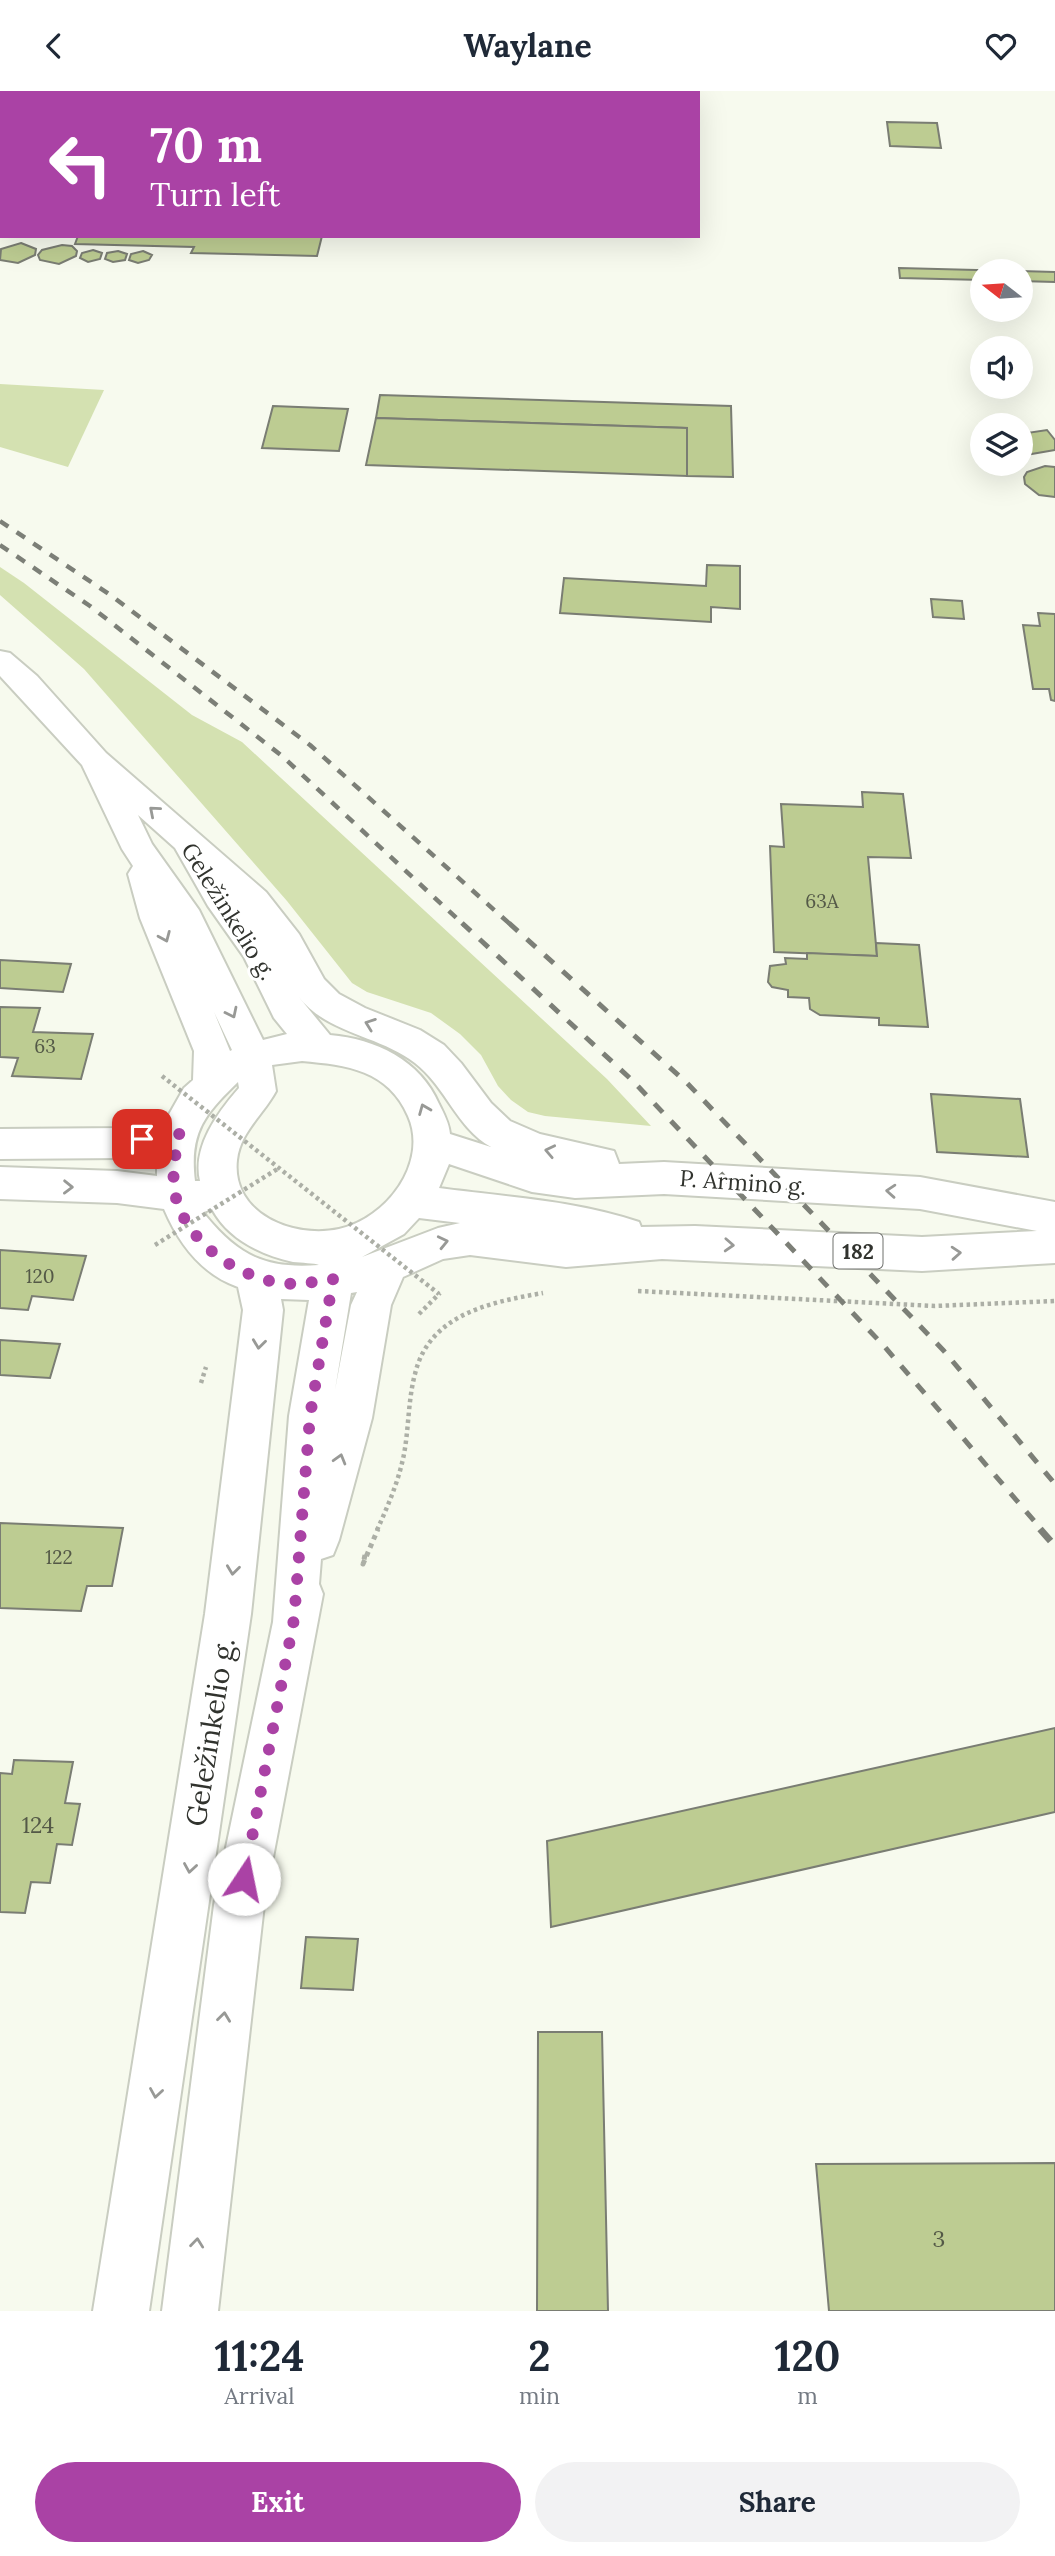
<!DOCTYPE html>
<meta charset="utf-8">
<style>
body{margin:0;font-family:Lora,serif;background:#f2f2f3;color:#1f2937;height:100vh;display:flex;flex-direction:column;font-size:26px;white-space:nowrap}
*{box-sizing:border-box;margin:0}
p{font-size:23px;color:#747a83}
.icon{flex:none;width:38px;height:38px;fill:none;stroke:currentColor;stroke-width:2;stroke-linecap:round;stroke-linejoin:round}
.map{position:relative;height:2220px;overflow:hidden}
.side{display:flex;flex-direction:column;background:#fff;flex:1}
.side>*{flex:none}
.banner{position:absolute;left:0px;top:0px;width:700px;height:147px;box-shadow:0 7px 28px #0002;background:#aa42a5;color:#fff;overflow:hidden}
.needle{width:46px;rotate:287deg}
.fabs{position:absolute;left:970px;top:168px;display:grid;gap:14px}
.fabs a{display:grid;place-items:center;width:63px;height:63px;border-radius:50%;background:#fff;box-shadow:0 7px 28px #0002;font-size:35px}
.pin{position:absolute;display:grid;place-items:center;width:60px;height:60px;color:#fff;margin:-30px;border-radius:14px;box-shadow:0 4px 10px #0006}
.me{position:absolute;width:77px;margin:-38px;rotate:11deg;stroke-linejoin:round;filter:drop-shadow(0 0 5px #0008)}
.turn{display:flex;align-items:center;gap:24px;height:147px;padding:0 35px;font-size:32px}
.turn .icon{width:91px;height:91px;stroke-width:2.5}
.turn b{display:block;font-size:49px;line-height:60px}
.eta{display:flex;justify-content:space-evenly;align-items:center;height:119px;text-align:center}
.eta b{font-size:42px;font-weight:700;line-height:49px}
.cta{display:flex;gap:14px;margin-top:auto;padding:14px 35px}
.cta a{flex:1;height:80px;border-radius:42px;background:#aa42a5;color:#fff;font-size:28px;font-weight:700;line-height:80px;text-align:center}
.cta a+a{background:#f2f2f3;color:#1f2937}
header{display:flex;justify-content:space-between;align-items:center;height:91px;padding:0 35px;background:#fff;font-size:32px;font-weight:700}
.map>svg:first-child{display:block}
.green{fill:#d4e1b1}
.building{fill:#bdcc92;stroke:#7a7d73;stroke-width:2}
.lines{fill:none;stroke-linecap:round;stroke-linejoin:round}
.major-casing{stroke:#c9cdc1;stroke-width:4}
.path-far1{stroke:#acafa6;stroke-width:4.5;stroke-dasharray:3.5 3.5;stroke-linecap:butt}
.path{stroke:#acafa6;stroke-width:5;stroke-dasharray:4.5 4.5;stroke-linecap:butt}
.major{fill:#fff;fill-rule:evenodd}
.rail-far2{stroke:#7c7f77;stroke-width:4.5;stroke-dasharray:10 10;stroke-linecap:butt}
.rail-far1{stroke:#7c7f77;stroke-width:5;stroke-dasharray:12 12;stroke-linecap:butt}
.rail{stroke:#7c7f77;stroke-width:7;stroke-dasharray:16 16;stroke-linecap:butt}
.path-bridge{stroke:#acafa6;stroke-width:4.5;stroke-dasharray:3.5 3.5;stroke-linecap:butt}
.oneway{stroke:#989996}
.route{stroke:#aa42a5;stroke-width:12;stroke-dasharray:0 21.6}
.labels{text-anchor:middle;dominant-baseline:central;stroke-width:6;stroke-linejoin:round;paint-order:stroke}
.number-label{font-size:19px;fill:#545947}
.shield{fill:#fff;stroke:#6f706d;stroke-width:2}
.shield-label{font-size:21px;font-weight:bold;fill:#31332e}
.street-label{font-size:23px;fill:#31332e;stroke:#fff}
.near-number-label{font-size:23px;fill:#545947}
.near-street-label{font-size:28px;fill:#31332e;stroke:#fff}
</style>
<header><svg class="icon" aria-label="back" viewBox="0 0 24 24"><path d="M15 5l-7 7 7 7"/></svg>Waylane<svg class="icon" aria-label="heart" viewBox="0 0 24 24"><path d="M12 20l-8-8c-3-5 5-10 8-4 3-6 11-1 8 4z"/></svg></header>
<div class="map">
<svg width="1055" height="2220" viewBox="0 0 1055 2220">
<rect width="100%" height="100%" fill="#f7faee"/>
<g class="green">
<path d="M0,293L104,299L68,376L0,356Z"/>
<path d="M0,476L24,492L192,624L242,651L607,988L651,1035L545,1025L528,1021L511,1009L498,995L481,964L460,943L431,922L367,901L352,892L287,810L84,578L0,504Z"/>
</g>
<g class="building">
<path d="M495,0H594L495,2Z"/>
<path d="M887,31L937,32L941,57L890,55Z"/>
<path d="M78,145H322L317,165L191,162L194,156L75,153Z"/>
<path d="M21,152L36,158L35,164L18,172L0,169L1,158Z"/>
<path d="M62,154L72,155L77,160L76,165L59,173L40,169L38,164L42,159Z"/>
<path d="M93,159L102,162L100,168L88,171L80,167L82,162Z"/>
<path d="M118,160L127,163L125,169L113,171L105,168L107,162Z"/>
<path d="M143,160L152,164L149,169L138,172L129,169L131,163Z"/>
<path d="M899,177L1015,180H982V189L900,187Z"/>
<path d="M1020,180L1055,181V191L1020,190Z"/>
<path d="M380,304L731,315L733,386L687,385V337L376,327Z"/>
<path d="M273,315L348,318L339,360L262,357Z"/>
<path d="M376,327L687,337V385L366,374Z"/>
<path d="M1047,339L1055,349V359L1020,365V343Z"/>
<path d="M1045,375L1055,376V406L1039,404L1025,393L1024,386L1027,381Z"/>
<path d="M707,474L740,475V518L711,516V531L560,522L564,487L706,495Z"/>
<path d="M931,508L962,510L964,528L933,526Z"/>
<path d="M1038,522L1055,523V610L1051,609L1049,598H1033L1023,534L1040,535Z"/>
<path d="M862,701L903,703L911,767L868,766L877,865L774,861L770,755L784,756L781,713L863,716Z"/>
<path d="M876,852L919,854L928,936L879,934V927L820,924L810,918L809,907L788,906V899L772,896L768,891L770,875L786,873L785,867L807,868V862L877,865Z"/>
<path d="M0,869L71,873L63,901L0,897Z"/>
<path d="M0,916L40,917L33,941L93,943L81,988L12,985L18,967L0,966Z"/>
<path d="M931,1003L1020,1008L1028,1066L937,1061Z"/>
<path d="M0,1159L86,1165L73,1209L32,1205L28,1219L0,1217Z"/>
<path d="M0,1249L60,1253L50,1287L0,1284Z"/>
<path d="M0,1432L123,1437L112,1495H87L81,1520L0,1517Z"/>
<path d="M1055,1637V1721L551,1836L547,1750Z"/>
<path d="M14,1669L73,1671L65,1712L80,1713L72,1754L57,1753L50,1792L31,1791L25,1822L0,1821V1682L12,1683Z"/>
<path d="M306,1846L358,1848L353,1899L301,1897Z"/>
<path d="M538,1941H602L608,2220H537Z"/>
<path d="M1055,2072V2220H829L816,2073Z"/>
</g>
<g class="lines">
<g class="major-casing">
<path id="major" d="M0,560L10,562L37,585L106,662L266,801L299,843L324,888L339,903L365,917L420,939L444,954L461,972L491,1012L510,1030L540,1043L614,1060L619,1073L664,1071L920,1086L1055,1111V1172L922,1180L662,1168L566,1176L470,1164L443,1168L403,1186L391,1214L372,1327L339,1449L333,1464L321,1468L319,1493L323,1503L264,1814L218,2220H162L214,1814L273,1531L289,1325L309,1209L281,1208L283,1219L251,1523L149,2220H93L205,1523L243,1219L238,1196C201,1183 179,1153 164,1118L117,1112L0,1108V1076L117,1080L157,1085V1059L123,1067L0,1068V1038L123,1037L167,1027L184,997L193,989L194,960L140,827L128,783L133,775L122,758L82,674L0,585ZM138,724L175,757L208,815L244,866L274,927L287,943L263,949L199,819L152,753ZM298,905C327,943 379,944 415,972C446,996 457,1037 491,1056L450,1043C449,1032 444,1023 439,1013C420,969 376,948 330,944ZM214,921L232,959L230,960ZM302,970C347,974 388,979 408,1025C429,1072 386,1128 339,1138C294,1148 231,1123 237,1069C240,1041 264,1023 276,1000L272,974ZM238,991L239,997C218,1021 192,1056 200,1090H195C189,1041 205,1023 238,991ZM449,1073L532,1101L575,1107L664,1103L920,1118L1037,1140L922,1146L695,1135L641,1136L639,1131C575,1109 505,1106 439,1097ZM212,1118C228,1148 261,1164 293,1171C302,1172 314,1172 319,1174C266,1178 239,1165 206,1125L204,1121ZM419,1127L460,1132L438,1137L362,1166L404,1143ZM357,1201L351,1214L335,1299L351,1202Z"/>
</g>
<g class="path-far1">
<path d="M638,1200L935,1215L1055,1210"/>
<path d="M419,1223L440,1202"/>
<path d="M201,1292L206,1276"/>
<path d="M377,1439C388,1415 399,1389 404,1363C409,1336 408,1309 415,1283C429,1223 491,1211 543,1202"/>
</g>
<path class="path" d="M365,1464L363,1473L378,1438"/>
<use href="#major" class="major"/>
<g class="rail-far2">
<path d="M0,430L109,503L310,654L511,834"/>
<path d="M0,454L90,515L282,665L464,834"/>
</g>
<g class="rail-far1">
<path d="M462,832L633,990L884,1255L1042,1439"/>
<path d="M509,832L687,992L944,1260L1055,1393"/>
</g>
<path class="rail" d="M1040,1438L1055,1455"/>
<g class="path-bridge">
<path d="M162,985L439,1203"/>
<path d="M155,1154L279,1077"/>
</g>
</g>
<defs><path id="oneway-chevron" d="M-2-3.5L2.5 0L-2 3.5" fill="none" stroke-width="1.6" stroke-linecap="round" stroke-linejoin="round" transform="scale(1.75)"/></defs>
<g class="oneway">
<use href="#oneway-chevron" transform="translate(154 720) rotate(-139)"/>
<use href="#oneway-chevron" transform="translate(165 846) rotate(67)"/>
<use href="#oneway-chevron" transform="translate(232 922) rotate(64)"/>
<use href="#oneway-chevron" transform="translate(370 933) rotate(-160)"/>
<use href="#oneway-chevron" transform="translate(424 1018) rotate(-112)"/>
<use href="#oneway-chevron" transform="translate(550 1060) rotate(-168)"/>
<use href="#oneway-chevron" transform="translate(68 1096) rotate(1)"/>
<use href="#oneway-chevron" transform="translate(891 1100) rotate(-176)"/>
<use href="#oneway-chevron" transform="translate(443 1151) rotate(-13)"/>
<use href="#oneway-chevron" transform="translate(729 1154) rotate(3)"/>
<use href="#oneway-chevron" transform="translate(956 1162) rotate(-4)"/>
<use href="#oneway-chevron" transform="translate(259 1253) rotate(97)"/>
<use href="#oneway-chevron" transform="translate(340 1368) rotate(-74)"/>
<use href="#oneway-chevron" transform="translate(233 1479) rotate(97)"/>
<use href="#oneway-chevron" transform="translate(190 1777) rotate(99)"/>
<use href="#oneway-chevron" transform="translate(224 1926) rotate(-83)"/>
<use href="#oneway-chevron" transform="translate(156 2002) rotate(99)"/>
<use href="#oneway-chevron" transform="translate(197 2152) rotate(-84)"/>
</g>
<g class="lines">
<path class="route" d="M142,1048L180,1039C176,1060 171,1081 175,1103C185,1148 231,1182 274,1191C294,1195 313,1191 333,1188L310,1325L294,1528L244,1788"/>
</g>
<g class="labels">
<g class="number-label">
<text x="822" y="810">63A</text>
<text x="45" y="955">63</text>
<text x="40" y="1185">120</text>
<text x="59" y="1466">122</text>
</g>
<rect class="shield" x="833.5" y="1142.5" width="49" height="35" rx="5"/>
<g class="shield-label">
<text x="858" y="1160">182</text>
</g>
<g class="street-label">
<text transform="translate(229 820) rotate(58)">Geležinkelio g.</text>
<text transform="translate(743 1091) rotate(4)">P. Armino g.</text>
</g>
<g class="near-number-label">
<text x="38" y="1733">124</text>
<text x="939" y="2147">3</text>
</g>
<g class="near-street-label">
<text transform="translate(210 1641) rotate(-81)">Geležinkelio g.</text>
</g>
</g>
</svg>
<div class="fabs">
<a><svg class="needle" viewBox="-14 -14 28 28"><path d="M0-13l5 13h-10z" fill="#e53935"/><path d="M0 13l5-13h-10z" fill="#747a83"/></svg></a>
<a><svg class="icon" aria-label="sound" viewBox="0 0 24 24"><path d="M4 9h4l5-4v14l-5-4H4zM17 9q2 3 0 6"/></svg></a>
<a><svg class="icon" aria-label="layers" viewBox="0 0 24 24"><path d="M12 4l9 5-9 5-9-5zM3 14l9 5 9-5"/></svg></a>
</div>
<div class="pin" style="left:142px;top:1048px;background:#d93025"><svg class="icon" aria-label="arrive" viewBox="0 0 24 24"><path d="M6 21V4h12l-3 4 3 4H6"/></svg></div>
<svg class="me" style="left:244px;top:1788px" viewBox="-20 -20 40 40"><circle r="19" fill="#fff"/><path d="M0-13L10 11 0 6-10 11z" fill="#aa42a5"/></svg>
<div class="banner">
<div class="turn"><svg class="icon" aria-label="left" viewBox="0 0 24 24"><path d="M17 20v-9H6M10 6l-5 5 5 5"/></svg><div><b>70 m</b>Turn left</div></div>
</div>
</div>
<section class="side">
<div class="eta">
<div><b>11:24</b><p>Arrival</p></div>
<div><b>2</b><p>min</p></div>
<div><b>120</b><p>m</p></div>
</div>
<div class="cta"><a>Exit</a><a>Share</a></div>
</section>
